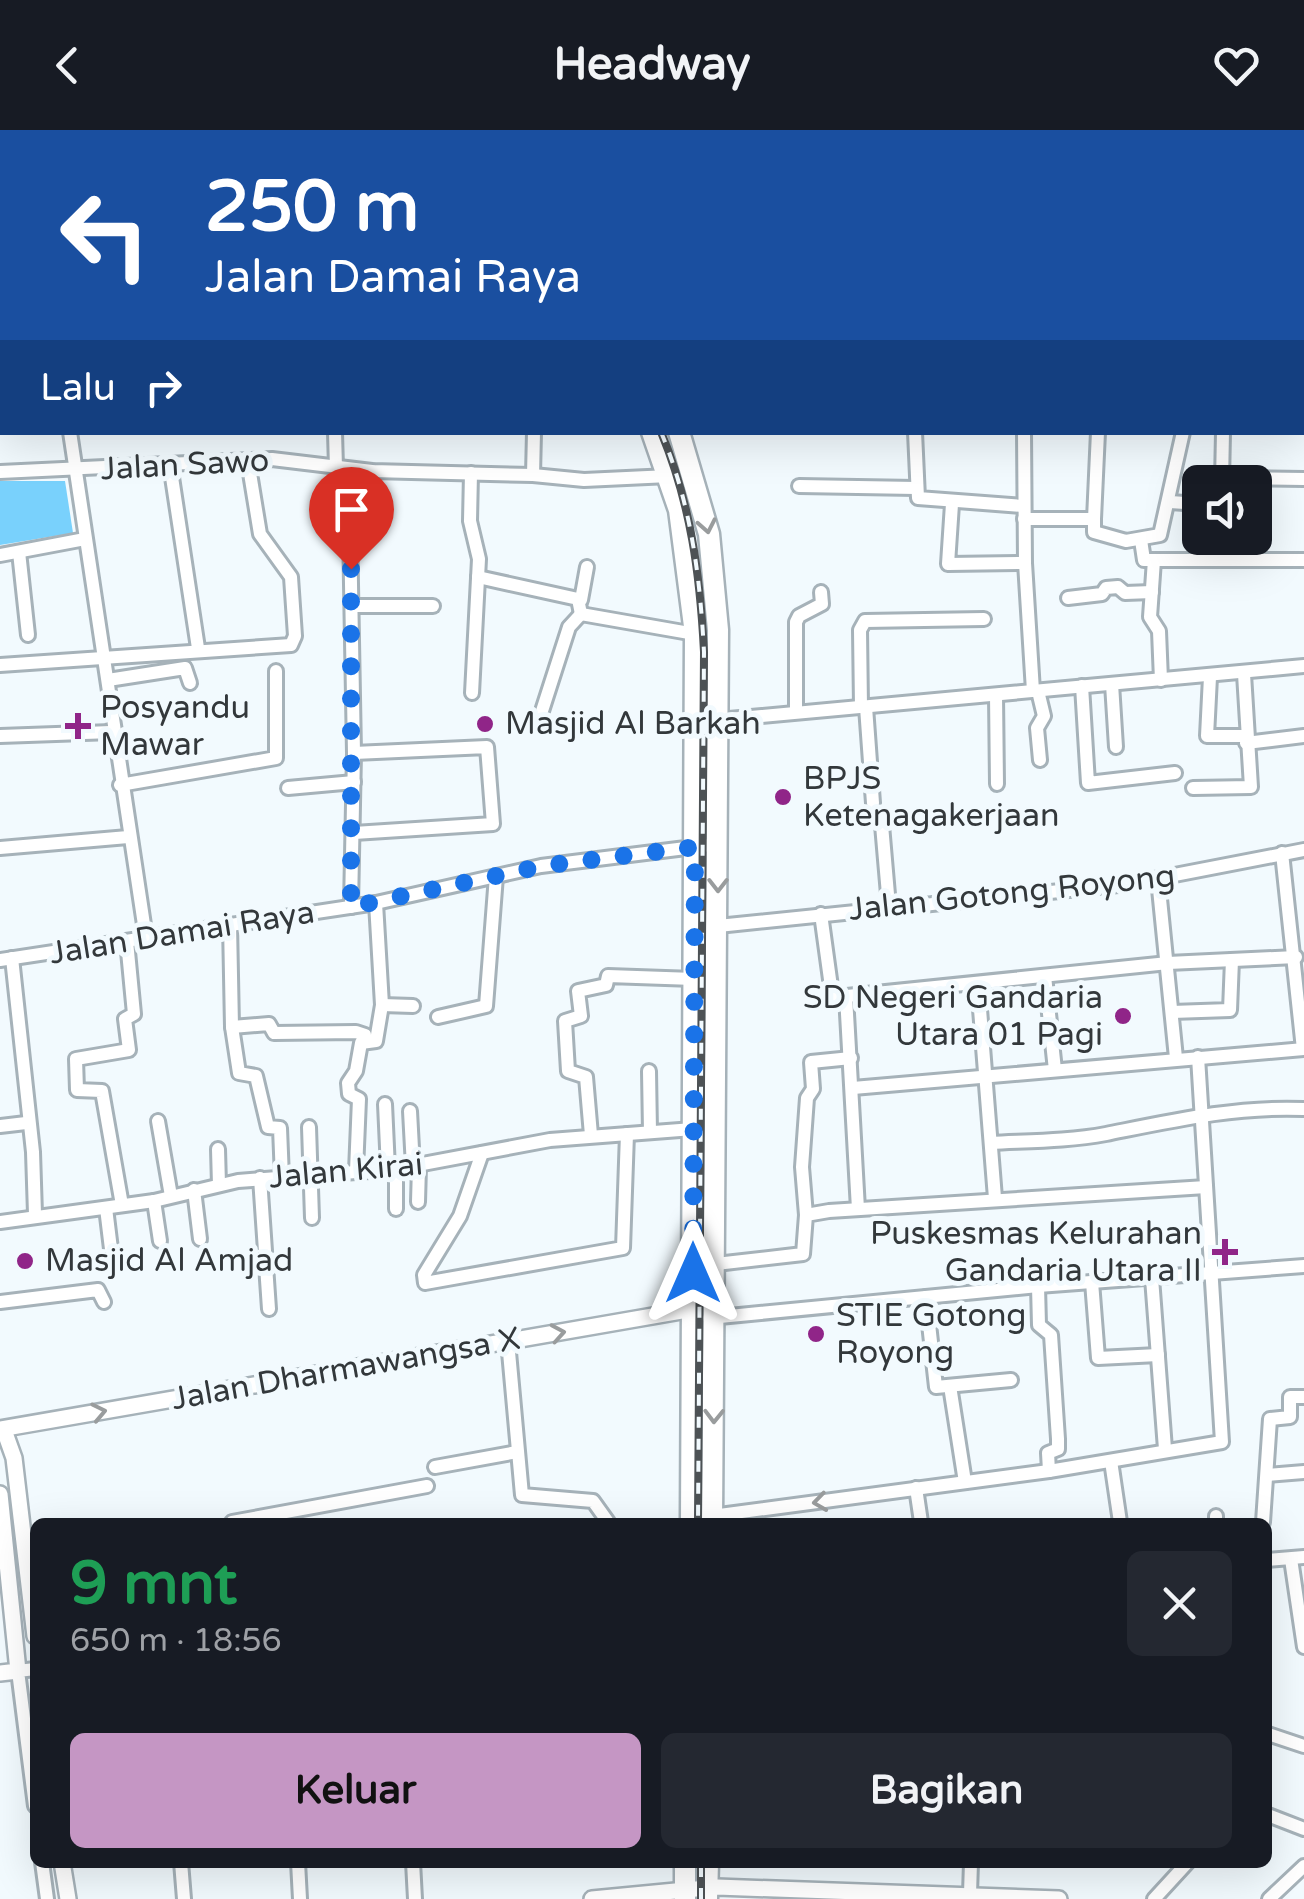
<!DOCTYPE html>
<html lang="id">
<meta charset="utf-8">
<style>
body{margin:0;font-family:"Varela Round",sans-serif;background:#242831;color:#f1f3f6;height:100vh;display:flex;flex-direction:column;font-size:38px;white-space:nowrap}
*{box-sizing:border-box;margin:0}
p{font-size:32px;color:#9ea1a6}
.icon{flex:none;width:55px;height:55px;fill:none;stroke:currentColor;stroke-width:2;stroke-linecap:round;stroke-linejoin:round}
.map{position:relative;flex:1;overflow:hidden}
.drawer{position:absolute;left:30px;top:1388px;width:1242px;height:350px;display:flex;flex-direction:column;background:#171b24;border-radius:15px;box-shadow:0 10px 40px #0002}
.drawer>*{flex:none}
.banner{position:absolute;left:0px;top:0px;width:1305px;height:305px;box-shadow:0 10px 40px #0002;background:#1a4fa0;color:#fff;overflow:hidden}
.buttons{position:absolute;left:1182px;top:335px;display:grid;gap:20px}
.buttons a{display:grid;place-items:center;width:90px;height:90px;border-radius:15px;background:#171b24;box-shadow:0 10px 40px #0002;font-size:50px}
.pin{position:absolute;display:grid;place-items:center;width:85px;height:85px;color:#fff;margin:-102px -42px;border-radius:50% 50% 50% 0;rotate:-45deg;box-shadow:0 0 10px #0007}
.pin .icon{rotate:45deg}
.me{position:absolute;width:110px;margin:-55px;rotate:0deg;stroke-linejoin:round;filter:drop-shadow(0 0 8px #0008)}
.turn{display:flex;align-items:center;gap:35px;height:210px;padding:0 40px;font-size:45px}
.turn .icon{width:130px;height:130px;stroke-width:2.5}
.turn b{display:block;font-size:70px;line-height:85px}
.then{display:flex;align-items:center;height:95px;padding:0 40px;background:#0003;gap:20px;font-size:38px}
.round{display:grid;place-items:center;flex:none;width:105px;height:105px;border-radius:15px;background:#242831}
.summary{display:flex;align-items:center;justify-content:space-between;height:170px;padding:0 40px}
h1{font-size:60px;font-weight:700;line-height:75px;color:#1e9e55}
.cta{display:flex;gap:20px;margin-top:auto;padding:20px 40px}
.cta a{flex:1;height:115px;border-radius:15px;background:#c596c4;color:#111;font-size:40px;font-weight:700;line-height:115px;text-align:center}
.cta a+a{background:#242831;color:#f1f3f6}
header{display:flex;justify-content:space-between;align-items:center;height:130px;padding:0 40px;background:#171b24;font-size:45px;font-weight:700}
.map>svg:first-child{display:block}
.green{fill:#79d1fc}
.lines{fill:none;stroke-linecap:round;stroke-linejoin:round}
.minor-casing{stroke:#a6b2b9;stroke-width:18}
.tertiary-casing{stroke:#a6b2b9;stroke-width:20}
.primary-casing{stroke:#a6b2b9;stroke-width:25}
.minor{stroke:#fff;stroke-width:12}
.tertiary{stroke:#fff;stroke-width:15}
.primary{stroke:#fff;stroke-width:20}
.rail-casing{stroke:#4d5255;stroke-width:8}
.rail{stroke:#f2fafe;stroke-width:4;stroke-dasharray:11;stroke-linecap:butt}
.oneway{stroke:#999c9d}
.route{stroke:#1a73e8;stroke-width:18;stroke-dasharray:0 32.4}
.poi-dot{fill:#902588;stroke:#f2fafe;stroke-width:4}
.labels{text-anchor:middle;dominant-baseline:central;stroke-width:10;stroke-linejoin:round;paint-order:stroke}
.street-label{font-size:32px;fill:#33383b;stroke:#f2fafe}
.poi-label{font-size:32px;fill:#33383b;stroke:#f2fafe;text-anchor:start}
</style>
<header><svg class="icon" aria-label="back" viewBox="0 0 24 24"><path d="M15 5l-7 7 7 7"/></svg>Headway<svg class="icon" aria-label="heart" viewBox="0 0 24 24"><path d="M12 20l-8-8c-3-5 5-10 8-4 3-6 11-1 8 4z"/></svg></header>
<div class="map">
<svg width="1304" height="1769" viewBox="0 0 1304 1769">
<rect width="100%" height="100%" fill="#f2fafe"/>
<path class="green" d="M0,351H65L73,403L0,415Z"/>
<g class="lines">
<g class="minor-casing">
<g id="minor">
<path d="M692,2V0"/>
<path d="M788,2V0"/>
<path d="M884,2L885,0"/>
<path d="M942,2L943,0"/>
<path d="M1302,58H1304"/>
<path d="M1302,217H1304"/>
<path d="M1302,284H1304"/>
<path d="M70,302L146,808"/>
<path d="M335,302L336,338"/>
<path d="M915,302L918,368L1023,376"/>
<path d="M1024,302L1025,433L1033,561"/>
<path d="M170,334L198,518"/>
<path d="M0,342L272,329L372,341L533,345L584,350L669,346"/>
<path d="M471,343L470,391L479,429L472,563"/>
<path d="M533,345L534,302"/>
<path d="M1222,352L1223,302"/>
<path d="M1245,352L1246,348L1304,349"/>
<path d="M799,356L916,358"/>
<path d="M1170,372L1200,374"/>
<path d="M952,374L948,434L1025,433"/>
<path d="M1024,389H1094V402L1126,411L1160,405L1183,302"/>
<path d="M1094,389L1098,302"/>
<path d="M1141,410L1144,430H1304"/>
<path d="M19,422L28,505"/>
<path d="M0,425L85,409"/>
<path d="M1154,430L1150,487L1159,501L1161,550"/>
<path d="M478,447L578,469L581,484"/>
<path d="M1068,468L1102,464L1106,458L1118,457L1125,463L1152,462"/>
<path d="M581,470L587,437"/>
<path d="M353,476H433"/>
<path d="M581,484L695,504"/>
<path d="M0,535L291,515L295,506L291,447L260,404L248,331"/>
<path d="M1210,547L1207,606H1245"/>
<path d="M108,550L185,538L190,553"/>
<path d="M1112,554L1116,617"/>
<path d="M1082,556L1088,653L1175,643"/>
<path d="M1038,561L1044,586L1037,598L1040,630"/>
<path d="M996,565L997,654"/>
<path d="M861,577L860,500L865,491L984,489"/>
<path d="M866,577L873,673"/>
<path d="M542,581L569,497L581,484"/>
<path d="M796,581V492L799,486L822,474L821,462"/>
<path d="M718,590L1304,536"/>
<path d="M0,606L112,602"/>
<path d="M1246,613L1304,606"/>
<path d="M120,655L276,628V541"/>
<path d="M288,658L354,652"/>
<path d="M1193,658L1251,657L1244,544"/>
<path d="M882,695L889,776"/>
<path d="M354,703L493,694L487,617L354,623"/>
<path d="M0,718L128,707"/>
<path d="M1282,723L1303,919"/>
<path d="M1158,749L1176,928"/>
<path d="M351,777L354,623L350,398L354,393L372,394V341"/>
<path d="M821,784L832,864L837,867L1168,833L1296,827"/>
<path d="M230,794L232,897L239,943L256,946L268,997L280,998L282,1048"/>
<path d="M718,796L1128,754L1304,720"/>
<path d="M12,828L33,1022L35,1084"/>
<path d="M0,830L376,773L541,736L718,714"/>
<path d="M1045,846L1055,940"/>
<path d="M978,854L995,1068"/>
<path d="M846,866L858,1079"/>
<path d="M382,875L413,876"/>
<path d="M1172,882L1230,880L1232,830"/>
<path d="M438,887L486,876L496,746"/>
<path d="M232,897L269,894L274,903L356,902L365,905V911"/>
<path d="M649,941L650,1002"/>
<path d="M853,958L1304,919"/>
<path d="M385,974L388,1039"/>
<path d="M410,981L413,1037"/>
<path d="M158,991L171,1066"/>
<path d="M0,996L26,993"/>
<path d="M309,997L312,1088"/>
<path d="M591,1005L586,947L568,941L565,891L581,886L578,861L606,855L608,846L694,849"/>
<path d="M991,1013C1029,1011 1069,1011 1106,1004C1171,991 1237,976 1304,979"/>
<path d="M218,1019L219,1055"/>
<path d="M482,1023L460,1086L424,1145L425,1153L623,1118L627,1004"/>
<path d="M356,1041L359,969L349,964L348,953L356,941L361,913L376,911L382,875L376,773"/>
<path d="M260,1048L269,1179"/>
<path d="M194,1060L200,1109"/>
<path d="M154,1071L160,1111"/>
<path d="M418,1072L419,1036"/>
<path d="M122,1075L102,961L77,960L76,929L129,920L125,889L134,884L127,811"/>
<path d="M106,1078L111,1119"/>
<path d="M396,1079V1039"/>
<path d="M806,1085L802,1037L807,968L813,959L811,932L851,928"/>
<path d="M0,1092L154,1071L238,1051L396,1039L550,1010L693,999"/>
<path d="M716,1134L803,1124L806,1085L829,1081L1206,1057"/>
<path d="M1152,1148L1165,1319"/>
<path d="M1092,1152L1098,1228L1158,1225"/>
<path d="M1038,1156L1039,1195L1051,1205L1058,1309V1319L1048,1323L1049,1341"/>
<path d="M926,1167L936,1257L1011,1250"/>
<path d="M0,1172L98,1160L104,1172"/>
<path d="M709,1188L1038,1156L1304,1136"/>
<path d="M508,1211L522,1365L593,1371L608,1392"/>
<path d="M950,1256L965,1352"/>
<path d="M1111,1331L1120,1392"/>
<path d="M435,1337L517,1322"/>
<path d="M1268,1345L1304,1342"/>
<path d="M916,1358L921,1392"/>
<path d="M712,1386L1049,1341L1222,1312L1198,927"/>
<path d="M232,1392L427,1356"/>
<path d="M1216,1392V1386"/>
<path d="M1263,1392L1270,1289L1290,1287V1267H1304"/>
<path d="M1291,1429L1304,1517"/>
<path d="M1268,1430L1304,1427"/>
<path d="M35,1539L18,1541L35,1676"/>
<path d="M1268,1604L1304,1616"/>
<path d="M1268,1685L1304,1699"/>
<path d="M42,1732L47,1769"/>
<path d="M181,1732L184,1769"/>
<path d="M298,1732L300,1769"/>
<path d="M413,1732L415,1769"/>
<path d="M970,1764L971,1732"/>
<path d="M1154,1769L1188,1732"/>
<path d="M1269,1769L1304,1736"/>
</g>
</g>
<g class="tertiary-casing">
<g id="tertiary">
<path d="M819,0L831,2"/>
<path d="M609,2L617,0"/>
<path d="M1088,2V0"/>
<path d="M0,1299L693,1179"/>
<path d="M4,1300L14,1328L35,1506"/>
<path d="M0,1364L18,1541L0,1543"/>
<path d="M62,1732L68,1769"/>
<path d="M592,1769L717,1757L1059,1769"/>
</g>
</g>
<g class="primary-casing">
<g id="primary">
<path d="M530,0L531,2"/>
<path d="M556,0L557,2"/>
<path d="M652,302L679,380L695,504L691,1392"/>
<path d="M679,302L709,404L718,500L712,1392"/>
<path d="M685,1769V1732"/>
<path d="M707,1769L708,1732"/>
</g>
</g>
<use href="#minor" class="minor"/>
<use href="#tertiary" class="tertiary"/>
<use href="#primary" class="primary"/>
<g class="rail-casing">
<g id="rail">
<path d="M548,0L549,2"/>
<path d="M661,302C691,374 700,445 704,522L698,1392"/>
<path d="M701,1769V1732"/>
</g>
</g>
<use href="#rail" class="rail"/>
</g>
<defs><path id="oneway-chevron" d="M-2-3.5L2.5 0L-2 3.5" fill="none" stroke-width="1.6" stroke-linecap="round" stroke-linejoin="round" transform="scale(2.5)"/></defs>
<g class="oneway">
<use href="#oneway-chevron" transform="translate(707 396) rotate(79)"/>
<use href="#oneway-chevron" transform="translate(718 755) rotate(90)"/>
<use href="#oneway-chevron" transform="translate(558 1203) rotate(-10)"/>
<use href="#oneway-chevron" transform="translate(99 1282) rotate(-12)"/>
<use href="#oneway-chevron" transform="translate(714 1286) rotate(91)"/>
<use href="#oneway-chevron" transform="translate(820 1372) rotate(172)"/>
</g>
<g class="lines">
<path class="route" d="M351,439V777L542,736L695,717L693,1143"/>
</g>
<g class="poi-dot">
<circle cx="485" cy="594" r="10"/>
<path d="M73 581h10v10h10v10h-10v10h-10v-10h-10v-10h10z"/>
<circle cx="783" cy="667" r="10"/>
<circle cx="1123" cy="886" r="10"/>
<path d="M1220 1107h10v10h10v10h-10v10h-10v-10h-10v-10h10z"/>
<circle cx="25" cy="1131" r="10"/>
<circle cx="816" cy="1204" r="10"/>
</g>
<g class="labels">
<g class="street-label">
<text transform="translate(185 335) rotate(-3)">Jalan Sawo</text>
<text transform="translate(1012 763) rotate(-6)">Jalan Gotong Royong</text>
<text transform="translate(182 803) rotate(-9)">Jalan Damai Raya</text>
<text transform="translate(346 1041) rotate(-5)">Jalan Kirai</text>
<text transform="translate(346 1239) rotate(-10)">Jalan Dharmawangsa X</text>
</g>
<g class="poi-label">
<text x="100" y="578">Posyandu<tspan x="100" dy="37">Mawar</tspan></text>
<text x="505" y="594">Masjid Al Barkah</text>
<text x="803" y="649">BPJS<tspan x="803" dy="37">Ketenagakerjaan</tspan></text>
<text x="1103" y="868" text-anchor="end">SD Negeri Gandaria<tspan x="1103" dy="37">Utara 01 Pagi</tspan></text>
<text x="1202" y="1104" text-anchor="end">Puskesmas Kelurahan<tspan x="1202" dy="37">Gandaria Utara II</tspan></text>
<text x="45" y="1131">Masjid Al Amjad</text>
<text x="836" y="1186">STIE Gotong<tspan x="836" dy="37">Royong</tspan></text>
</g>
</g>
</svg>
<div class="buttons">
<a><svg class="icon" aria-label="sound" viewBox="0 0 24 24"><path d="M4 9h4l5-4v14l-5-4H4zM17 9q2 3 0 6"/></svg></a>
</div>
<div class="pin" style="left:351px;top:439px;background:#d93025"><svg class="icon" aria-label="arrive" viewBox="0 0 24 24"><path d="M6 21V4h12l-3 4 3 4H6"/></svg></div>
<svg class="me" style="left:693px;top:1143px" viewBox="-20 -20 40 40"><path d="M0-17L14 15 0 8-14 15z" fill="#1a73e8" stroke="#fff" stroke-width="4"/></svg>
<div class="banner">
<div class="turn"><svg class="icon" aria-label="left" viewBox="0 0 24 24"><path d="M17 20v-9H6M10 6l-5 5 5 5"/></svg><div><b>250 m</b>Jalan Damai Raya</div></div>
<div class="then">Lalu<svg class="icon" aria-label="right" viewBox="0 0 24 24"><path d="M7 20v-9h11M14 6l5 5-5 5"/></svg></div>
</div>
<section class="drawer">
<div class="summary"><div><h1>9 mnt</h1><p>650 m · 18:56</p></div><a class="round"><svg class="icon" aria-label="close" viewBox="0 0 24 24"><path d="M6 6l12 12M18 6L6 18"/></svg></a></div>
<div class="cta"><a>Keluar</a><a>Bagikan</a></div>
</section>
</div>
